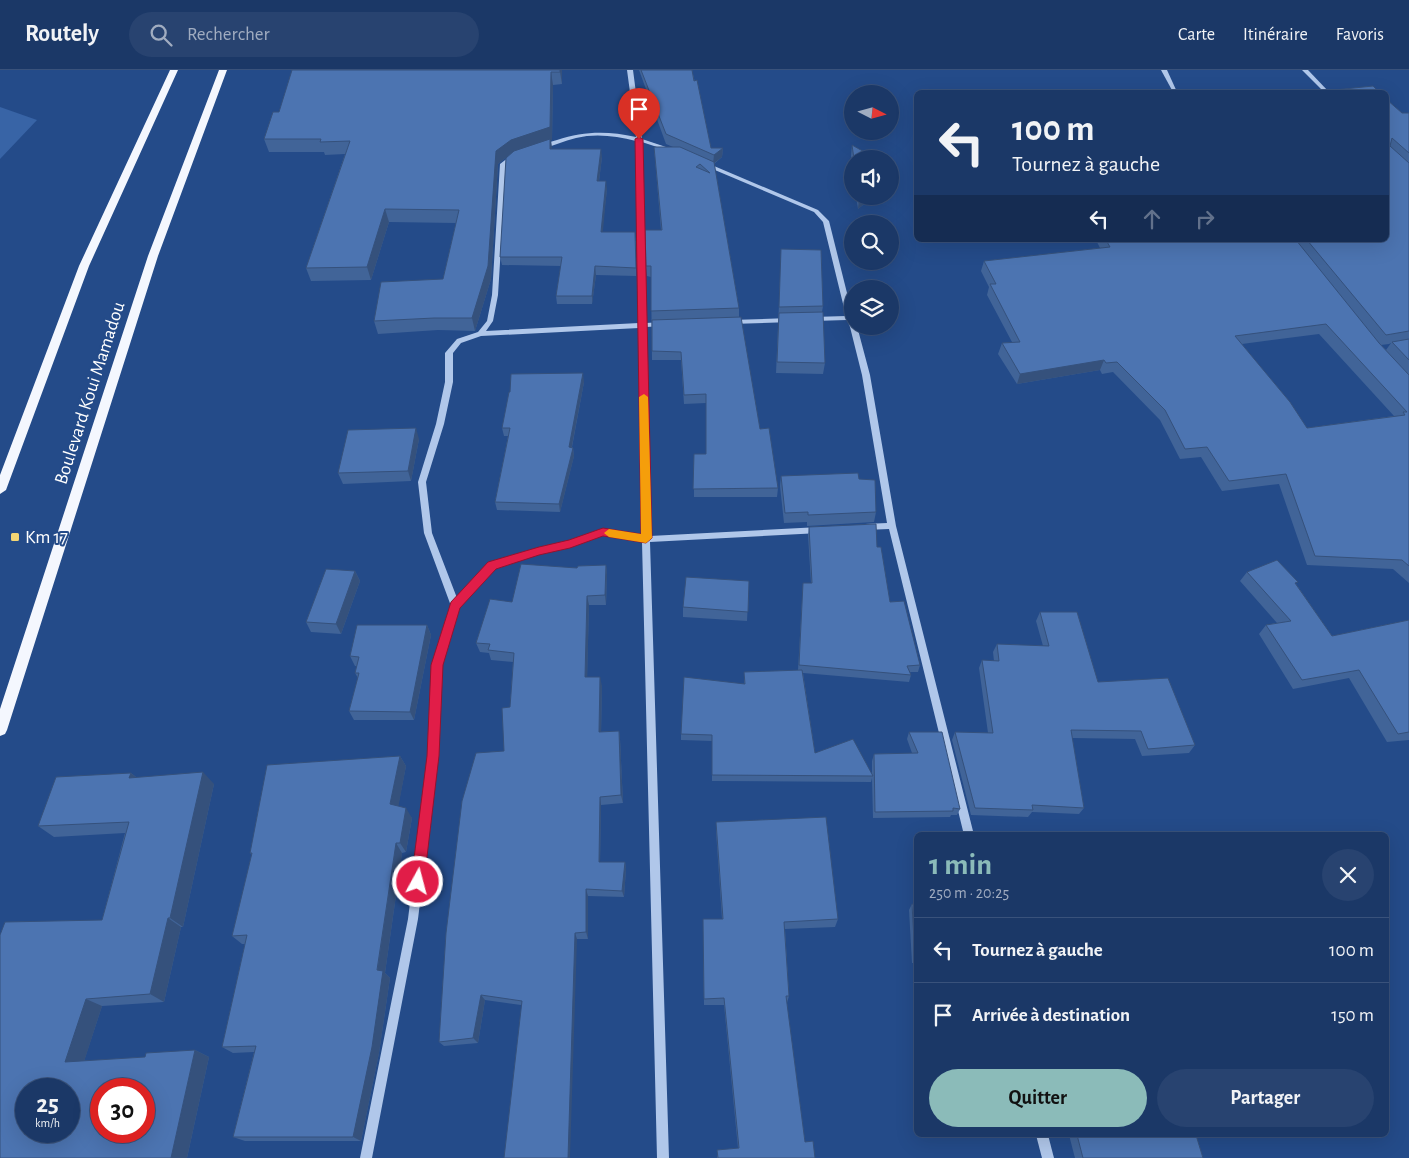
<!DOCTYPE html>
<html lang="fr">
<meta charset="utf-8">
<style>
body{margin:0;font-family:"Alegreya Sans",sans-serif;background:#284370;color:#f1f3f6;height:100vh;display:flex;flex-direction:column;font-size:19px;white-space:nowrap}
*{box-sizing:border-box;margin:0}
p{font-size:16px;color:#a0acc0}
.icon{flex:none;width:28px;height:28px;fill:none;stroke:currentColor;stroke-width:2;stroke-linecap:round;stroke-linejoin:round}
.map{position:relative;flex:1;overflow:hidden}
.details{position:absolute;left:914px;top:762px;width:475px;height:305px;display:flex;flex-direction:column;background:#1b3867;border-radius:8px;box-shadow:0 5px 20px #0002,0 0 0 1px #39527b}
.details>*{flex:none}
.hud{position:absolute;left:914px;top:20px;width:475px;height:152px;border-radius:8px;box-shadow:0 5px 20px #0002,0 0 0 1px #39527b;background:#1b3867;color:#f1f3f6;overflow:hidden}
.needle{width:32px;rotate:96deg}
.tools{position:absolute;left:844px;top:15px;display:grid;gap:10px}
.tools a{display:grid;place-items:center;width:55px;height:55px;border-radius:50%;background:#1b3867;box-shadow:0 5px 20px #0002,0 0 0 1px #39527b;font-size:25px}
.speed{position:absolute;left:15px;top:1008px;display:flex;gap:10px;font-size:25px;font-weight:700;text-align:center}
.speed>*{display:grid;place-content:center;width:65px;height:65px;border-radius:50%;background:#1b3867;box-shadow:0 5px 20px #0002,0 0 0 1px #39527b;line-height:1}
.speed small{font-size:12px;font-weight:400}
.speed .limit{border:8px solid #d22;background:#fff;color:#111}
.pin{position:absolute;display:grid;place-items:center;width:42px;height:42px;color:#fff;margin:-51px -21px;border-radius:50% 50% 50% 0;rotate:-45deg;box-shadow:0 0 5px #0007}
.pin .icon{rotate:45deg}
.me{position:absolute;width:55px;margin:-28px;rotate:7deg;stroke-linejoin:round;filter:drop-shadow(0 0 4px #0008)}
.turn{display:flex;align-items:center;gap:18px;height:105px;padding:0 15px;font-size:22px}
.turn .icon{width:65px;height:65px;stroke-width:2.5}
.turn b{display:block;font-size:35px;line-height:42px}
.lanes{display:flex;align-items:center;height:48px;padding:0 15px;background:#0003;justify-content:center;gap:25px;direction:ltr}
.lanes .off{opacity:.35}
.round{display:grid;place-items:center;flex:none;width:52px;height:52px;border-radius:26px;background:#284370}
.summary{display:flex;align-items:center;justify-content:space-between;height:85px;padding:0 15px}
h1{font-size:30px;font-weight:700;line-height:38px;color:#8bbbb9}
.action{display:flex;gap:10px;margin-top:auto;padding:10px 15px}
.action a{flex:1;height:58px;border-radius:30px;background:#8bbbb9;color:#111;font-size:20px;font-weight:700;line-height:58px;text-align:center}
.action a+a{background:#284370;color:#f1f3f6}
ul{padding:0;list-style:none}
li{display:flex;align-items:center;gap:15px;height:65px;padding:0 15px;border-top:1px solid #39527b}
li div{flex:1}
li b{display:block;font-size:19px}
li em{font-style:normal}
header{display:flex;align-items:center;gap:30px;box-sizing:border-box;height:70px;padding:0 25px;background:#1b3867;border-bottom:1px solid #39527b}
header strong{font-size:24px}
nav{display:flex;gap:28px;margin-inline-start:auto;font-size:18px}
.search{width:350px;height:45px;background:#284370;display:flex;align-items:center;gap:12px;box-sizing:border-box;padding:0 18px;border-radius:28px;color:#a0acc0;font-size:19px}
.map>svg:first-child{display:block}
.green{fill:#3864a6}
.lines{fill:none;stroke-linecap:round;stroke-linejoin:round}
.minor{fill:#b0c7ea;fill-rule:evenodd}
.major{fill:#f4f7fe;fill-rule:evenodd}
.wall{fill:#416498;fill-rule:evenodd}
.shaded-wall{fill:#35517c}
.building{fill:#4c74b1;stroke:#35517c;fill-rule:evenodd}
.route{fill:#e11d48;stroke:#92132f}
.slow{fill:#f59e0b}
.poi-dot{fill:#f4d674;stroke:#244b89;stroke-width:2}
.labels{text-anchor:middle;dominant-baseline:central;stroke-width:4;stroke-linejoin:round;paint-order:stroke}
.street-label{font-size:19px;fill:#fff;stroke:#244b89}
.poi-label{font-size:19px;fill:#fff;stroke:#244b89;text-anchor:start}
</style>
<header>
<strong>Routely</strong>
<div class="search"><svg class="icon" aria-label="search" viewBox="0 0 24 24"><circle cx="10" cy="10" r="6"/><path d="M15 15l6 6"/></svg>Rechercher</div>
<nav><a>Carte</a><a>Itinéraire</a><a>Favoris</a></nav>
</header>
<div class="map">
<svg width="1409" height="1088" viewBox="0 0 1409 1088">
<rect width="100%" height="100%" fill="#244b89"/>
<path class="green" d="M0,37L37,50L0,89Z"/>
<g class="lines">
<g class="minor">
<path d="M627,0H633L642,69L675,80L672,82L642,72L646,253L663,252L666,254L663,256L646,257L650,466L820,457L824,460L820,463L650,472L669,1088H657L642,472L603,465L570,477L539,484L495,497L459,538L442,595L438,686L418,849L372,1088H360L408,849L428,686L432,595L451,536L424,463L418,412L436,354L445,312V283L457,269L478,262L487,251L492,225L500,94L514,83L516,84V86L506,95L498,225L493,251L486,261L639,253L636,71C616,66 596,63 576,68C564,71 553,76 541,79L538,77C543,74 550,72 557,70C584,61 608,61 636,67ZM639,258L642,465L603,459L569,471L539,478L489,493L457,528L432,463L426,412L444,354L453,312V283L461,273L481,266Z"/>
<path d="M1161,0H1167L1177,22H1173Z"/>
<path d="M1302,0H1308L1329,22H1324Z"/>
<path d="M703,93H707L818,140L829,151L852,243V256H857L870,305L896,456L974,765H964L889,459L865,460L861,457L865,454L887,453L862,305L850,257L847,250L813,251L810,249L813,247L846,246L823,152L814,142L703,95Z"/>
<path d="M790,248L793,250L792,252L731,254L728,252L731,250Z"/>
<path d="M1036,1065H1048L1054,1088H1042Z"/>
</g>
<g class="major">
<path d="M170,0H178L89,196L6,420L0,424V405L79,196Z"/>
<path d="M219,0H227L158,186L7,660L5,664L0,666V639L148,186Z"/>
</g>
</g>
<g class="wall">
<path d="M562,0V14L553,15L552,70H551V79L602,87L599,111L607,119L602,162L636,171V206L596,205L592,234H557L556,226L561,196L502,195L500,187L508,86L498,94L491,209L475,261L438,260L378,264L374,251L443,209L456,153L389,152L371,210L311,211L306,198L345,84L325,85L324,82H269L264,69L279,42Z"/>
<path d="M639,0H692L711,78H723L722,87L714,94L739,238V247L760,359L778,418L777,427H694V384H706V333L684,334L681,290H652L651,207L647,206L646,196L661,160L654,77H673L666,74Z"/>
<path d="M1386,29L1402,43H1409V513L1393,499L1307,495L1279,414L1222,421L1201,387L1180,389L1160,350L1113,302L1102,304L1100,300L1017,314L998,284L1002,273L1012,272L987,225L989,217L981,201L984,191L1100,178L1096,170H1386ZM1319,264L1394,346L1307,358L1242,274ZM1391,273L1386,280L1381,275L1389,274Z"/>
<path d="M852,75L877,89H852V99L851,86Z"/>
<path d="M856,126H874L858,139Z"/>
<path d="M781,188L823,236L822,242L825,293L823,304L776,303Z"/>
<path d="M584,312L572,377L573,378L574,386L560,442L497,440L495,432L508,366H504L502,358Z"/>
<path d="M419,369L411,411L343,414L338,403Z"/>
<path d="M781,406L859,409L876,442L874,452L807,456V452L784,453L780,416Z"/>
<path d="M809,457L877,477L890,532L920,595L918,602H910L911,605L909,612L803,603L815,683L872,704V691L874,684L912,683L907,669L909,662L960,739L957,745H951L950,747L873,748L872,708L871,712L712,711V671L681,670V664L744,614V602L798,600L803,513H811L808,465Z"/>
<path d="M606,495L607,505L606,535H589L587,607L602,616L601,662L619,661L620,669L623,733L601,735L600,792H625L626,799L624,827L588,826V869H577L521,935L485,930L478,973L444,976L439,972L504,681L510,637L513,592L491,590L489,583L480,582L476,573L512,532L577,498Z"/>
<path d="M355,501L360,511L341,564L311,562L306,552Z"/>
<path d="M1247,502L1296,514L1332,566L1409,550V670L1387,672L1349,608L1293,619L1259,564L1266,555L1277,553L1240,511Z"/>
<path d="M749,511L747,551L683,547V537Z"/>
<path d="M1040,542L1098,612L1195,675L1189,683L1142,686L1135,669L1072,668L1084,738L1079,744L1032,742L1028,747L971,745L952,670L955,662L988,663L979,598L982,590L994,591L993,582L997,574L1043,576L1036,551Z"/>
<path d="M427,555L431,565L414,650H354L349,641L358,608L355,603L357,596H355L350,586Z"/>
<path d="M400,686L406,696L398,736L412,748L406,782L402,783L385,903L390,908L379,983L361,1071H245L233,1067L254,982L233,983L222,977L245,874H242L232,866L252,785L250,783Z"/>
<path d="M131,703L136,707L214,714L183,857H181L164,932L102,936L84,991L145,987L195,980L209,987L187,1088H0L102,850L125,763L54,767L38,756Z"/>
<path d="M716,752L838,849L835,857L785,859L789,926L787,933H786L805,1072L815,1088H717V1080L738,1078L724,935H704L703,849H722L716,761Z"/>
<path d="M912,834L916,835V893H912L909,840Z"/>
<path d="M1069,1065H1196L1203,1088H1075Z"/>
</g>
<g class="shaded-wall">
<path d="M560,0H562V14L560,2Z"/>
<path d="M551,2L553,15L552,70H551L552,77L551,88L513,82L498,94L491,209L475,261L472,248L496,81Z"/>
<path d="M723,78L722,87L713,94L714,85Z"/>
<path d="M601,79L602,87L598,119L597,111Z"/>
<path d="M897,100L895,111L890,114V105Z"/>
<path d="M606,111L607,119L602,171L601,162Z"/>
<path d="M861,126H874L858,139L859,128Z"/>
<path d="M385,139L389,152L371,210L367,197Z"/>
<path d="M595,196L596,205L592,234V226Z"/>
<path d="M1104,290L1100,300L1017,314L1020,304Z"/>
<path d="M583,303L584,312L570,386L569,377Z"/>
<path d="M416,358L419,369L411,411L408,401Z"/>
<path d="M573,378L574,386L560,442L559,434Z"/>
<path d="M606,495L607,505L606,535L605,525Z"/>
<path d="M355,501L360,511L341,564L336,554Z"/>
<path d="M587,526L589,535L587,616L585,607Z"/>
<path d="M427,555L431,565L414,650L410,642Z"/>
<path d="M600,607L602,616L601,670L599,662Z"/>
<path d="M619,661L620,669L623,733L621,725Z"/>
<path d="M400,686L406,696L397,744L390,734Z"/>
<path d="M203,702L214,714L183,857L170,848Z"/>
<path d="M131,703L144,714L129,708Z"/>
<path d="M600,727L601,735L600,799L599,792Z"/>
<path d="M406,738L412,748L406,782L400,773Z"/>
<path d="M396,773L402,783L385,903L390,908L379,983L361,1071L353,1067Z"/>
<path d="M625,792L626,799L624,827L622,821Z"/>
<path d="M586,819L588,826V869L586,862Z"/>
<path d="M168,848L181,857L164,932L150,924Z"/>
<path d="M575,863L577,869L570,1088H568Z"/>
<path d="M481,925L485,930L478,973L473,968Z"/>
<path d="M86,929L102,936L82,998L65,992Z"/>
<path d="M195,980L209,987L187,1088H171Z"/>
</g>
<g class="building">
<path d="M292,0H560V2H551L550,57L511,70L496,81L488,196L472,248H434L374,251L381,212L443,209L459,140L385,139L367,197L306,198L350,71L320,72L321,69H264L273,42H279Z"/>
<path d="M641,0H692L694,11L697,10L711,78H723L714,85L666,64Z"/>
<path d="M1373,16L1379,22H1315Z"/>
<path d="M1386,29L1402,43H1409V83L1392,68L1390,76L1409,93V261L1386,265L1307,170H1386Z"/>
<path d="M550,69V79H601L597,111H606L601,162H635L636,198L595,196L592,226H556L562,187H500L506,88L514,81Z"/>
<path d="M852,75L877,89H854Z"/>
<path d="M654,77H680L714,92L739,238L651,241V196H646L645,160H662ZM700,94L710,103L696,97Z"/>
<path d="M890,96L897,100L890,105Z"/>
<path d="M1106,170H1296L1379,273L1409,305V496L1402,490L1315,486L1286,404L1229,411L1207,377L1185,379L1165,340L1117,292L1106,293L1104,290L1020,304L1002,273L1020,272L990,214H996L984,191L1110,177ZM1326,254L1407,342H1403L1405,345L1307,358L1290,332L1235,266Z"/>
<path d="M781,179L821,180L823,236L779,237Z"/>
<path d="M823,242L825,293L777,292L779,243Z"/>
<path d="M741,247L760,359L769,358L778,418L693,419L694,384H706V324L684,325L681,282L652,281V250Z"/>
<path d="M1409,269V290L1392,272Z"/>
<path d="M583,303L569,377L573,378L559,434L495,432L510,358H502L509,322H510L511,304Z"/>
<path d="M416,358L408,401L338,403L348,360Z"/>
<path d="M858,403L859,409L875,410L876,442L808,445V442L785,443L781,406Z"/>
<path d="M876,454L877,477H881L890,532L904,531L920,595L907,596L911,605L799,595L803,513H812L809,457Z"/>
<path d="M1277,490L1298,512L1295,513L1332,566L1409,550V662L1398,664L1359,600L1302,610L1266,555L1291,551L1247,502Z"/>
<path d="M521,494L577,498L578,496L606,495L605,525L587,526L585,607H600L599,662L619,661L621,725L600,727L599,792H625L622,821L586,819V862L575,863L568,1088H504L522,931L481,925L473,968L439,972L446,863L462,731L476,683L504,681L502,638L510,637L514,583L488,580L490,574L476,573L490,529L512,532Z"/>
<path d="M326,499L355,501L336,554L306,552Z"/>
<path d="M686,507L749,511L748,542L683,537Z"/>
<path d="M1040,542H1077L1098,612L1168,608L1195,675L1148,679L1141,661L1071,660L1084,738L1032,735L1033,740L975,738L955,662L993,663L982,590L999,591L997,574L1049,576Z"/>
<path d="M357,555H427L410,642L349,641L359,603H355L359,587L350,586Z"/>
<path d="M802,600L815,683L853,669L873,706L712,705V665L681,664L684,607L745,614L744,602Z"/>
<path d="M909,662H942L960,739L953,738V741L875,742L874,684L918,683Z"/>
<path d="M400,686L390,734L406,738L400,773H396L377,900L383,901L372,977L353,1067H233L256,976L222,977L247,865L232,866L252,783H250L267,695Z"/>
<path d="M203,702L170,848H168L150,924L86,929L65,992L145,987L146,983L195,980L171,1088H0V865L5,852L102,850L129,752L38,756L56,707L131,703L129,708ZM26,1019H69V1061H26ZM101,1019H144V1061H101Z"/>
<path d="M826,747L838,849L784,852L789,926H786L805,1072L813,1071L815,1088H718L717,1080L739,1078L724,928L704,929L703,849H723L716,752Z"/>
<path d="M912,834L916,835V888H915Z"/>
<path d="M1077,1065H1196L1203,1088H1083Z"/>
</g>
<path class="route" d="M639,67L643,69L652,468L646,473L603,466L570,478L539,485L496,499L460,538L443,595L439,686L424,812L422,817L418,819L413,817L411,812L427,686L431,595L451,532L488,492L539,477L569,470L603,458L641,464L635,69Z"/>
<path class="slow" d="M644,324L648,327L652,468L646,473L609,467L604,463L609,459L641,464L639,327Z"/>
<rect class="poi-dot" x="10" y="462" width="10" height="10" rx="2.5"/>
<g class="labels">
<g class="street-label">
<text transform="translate(90 323) rotate(-72)">Boulevard Koui Mamadou</text>
</g>
<g class="poi-label">
<text x="25" y="467">Km 17</text>
</g>
</g>
</svg>
<div class="tools">
<a><svg class="needle" viewBox="-14 -14 28 28"><path d="M0-13l5 13h-10z" fill="#e53935"/><path d="M0 13l5-13h-10z" fill="#a0acc0"/></svg></a>
<a><svg class="icon" aria-label="sound" viewBox="0 0 24 24"><path d="M4 9h4l5-4v14l-5-4H4zM17 9q2 3 0 6"/></svg></a>
<a><svg class="icon" aria-label="search" viewBox="0 0 24 24"><circle cx="10" cy="10" r="6"/><path d="M15 15l6 6"/></svg></a>
<a><svg class="icon" aria-label="layers" viewBox="0 0 24 24"><path d="M12 4l9 5-9 5-9-5zM3 14l9 5 9-5"/></svg></a>
</div>
<div class="speed"><div>25<small>km/h</small></div><div class="limit">30</div></div>
<div class="pin" style="left:639px;top:69px;background:#d93025"><svg class="icon" aria-label="arrive" viewBox="0 0 24 24"><path d="M6 21V4h12l-3 4 3 4H6"/></svg></div>
<svg class="me" style="left:418px;top:812px" viewBox="-20 -20 40 40"><circle r="17" fill="#e11d48" stroke="#fff" stroke-width="3"/><path d="M0-11L8 9 0 5-8 9z" fill="#fff"/></svg>
<div class="hud">
<div class="turn"><svg class="icon" aria-label="left" viewBox="0 0 24 24"><path d="M17 20v-9H6M10 6l-5 5 5 5"/></svg><div><b>100 m</b>Tournez à gauche</div></div>
<div class="lanes"><svg class="icon" aria-label="left" viewBox="0 0 24 24"><path d="M17 20v-9H6M10 6l-5 5 5 5"/></svg><svg class="icon off" aria-label="ahead" viewBox="0 0 24 24"><path d="M12 20V5M6 11l6-6 6 6"/></svg><svg class="icon off" aria-label="right" viewBox="0 0 24 24"><path d="M7 20v-9h11M14 6l5 5-5 5"/></svg></div>
</div>
<section class="details">
<div class="summary"><div><h1>1 min</h1><p>250 m · 20:25</p></div><a class="round"><svg class="icon" aria-label="close" viewBox="0 0 24 24"><path d="M6 6l12 12M18 6L6 18"/></svg></a></div>
<ul>
<li><svg class="icon" aria-label="left" viewBox="0 0 24 24"><path d="M17 20v-9H6M10 6l-5 5 5 5"/></svg><div><b>Tournez à gauche</b></div><em>100 m</em></li>
<li><svg class="icon" aria-label="arrive" viewBox="0 0 24 24"><path d="M6 21V4h12l-3 4 3 4H6"/></svg><div><b>Arrivée à destination</b></div><em>150 m</em></li>
</ul>
<div class="action"><a>Quitter</a><a>Partager</a></div>
</section>
</div>
